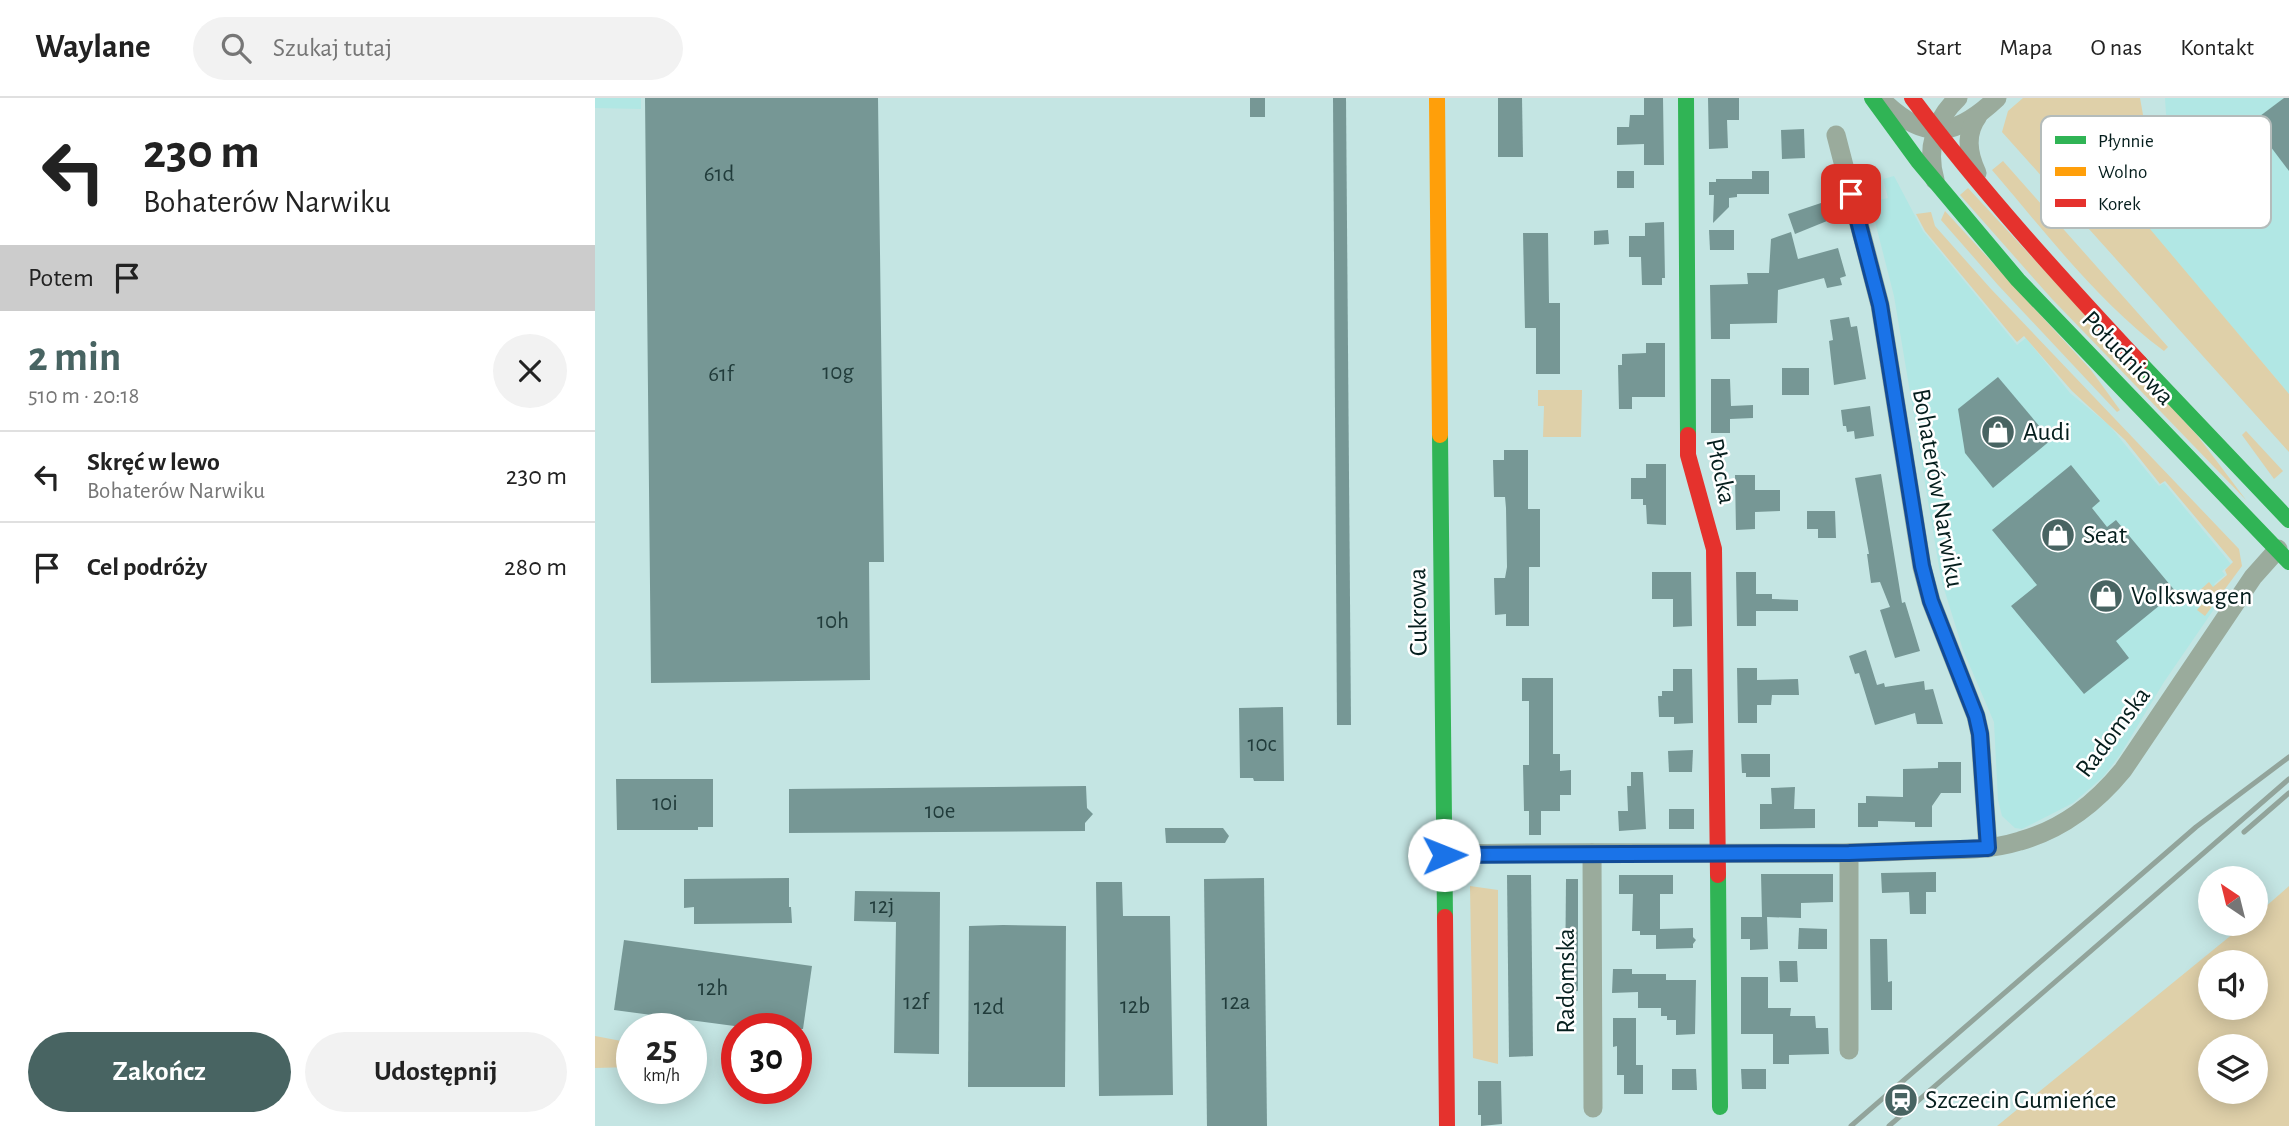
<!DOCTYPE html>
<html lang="pl">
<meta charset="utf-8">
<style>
body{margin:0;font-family:"Alegreya Sans",sans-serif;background:#f2f2f2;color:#222;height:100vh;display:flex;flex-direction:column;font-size:26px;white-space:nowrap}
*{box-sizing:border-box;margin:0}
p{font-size:23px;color:#767676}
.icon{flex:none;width:38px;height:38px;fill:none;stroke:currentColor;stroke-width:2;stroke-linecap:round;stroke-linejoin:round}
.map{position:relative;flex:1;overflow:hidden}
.panel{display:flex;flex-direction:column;background:#fff;width:595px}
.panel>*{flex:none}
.hud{background:#fff;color:#222;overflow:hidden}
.needle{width:46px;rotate:325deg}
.controls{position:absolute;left:1603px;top:768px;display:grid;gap:14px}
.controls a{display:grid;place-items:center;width:70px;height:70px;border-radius:50%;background:#fff;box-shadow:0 4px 18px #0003;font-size:35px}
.speed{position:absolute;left:21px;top:915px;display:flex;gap:14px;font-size:35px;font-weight:700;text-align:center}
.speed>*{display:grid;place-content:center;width:91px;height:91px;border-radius:50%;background:#fff;box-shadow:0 4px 18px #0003;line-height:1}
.speed small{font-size:18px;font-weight:400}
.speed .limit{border:10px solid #d22;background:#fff;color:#111}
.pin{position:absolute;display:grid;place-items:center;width:60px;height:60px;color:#fff;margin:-30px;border-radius:14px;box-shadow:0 4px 10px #0006}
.me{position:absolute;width:77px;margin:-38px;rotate:89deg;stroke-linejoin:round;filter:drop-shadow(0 0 5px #0008)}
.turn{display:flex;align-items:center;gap:24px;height:147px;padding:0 28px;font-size:32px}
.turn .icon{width:91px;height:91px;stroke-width:2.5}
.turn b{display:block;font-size:49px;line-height:60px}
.then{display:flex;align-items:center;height:66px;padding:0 28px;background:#0003;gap:14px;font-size:26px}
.round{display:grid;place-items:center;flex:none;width:74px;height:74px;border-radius:37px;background:#f2f2f2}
.overview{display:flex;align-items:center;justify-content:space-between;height:119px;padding:0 28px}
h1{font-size:42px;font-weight:700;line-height:52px;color:#486462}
.action{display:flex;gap:14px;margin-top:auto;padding:14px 28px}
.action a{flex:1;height:80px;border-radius:42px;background:#486462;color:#fff;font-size:28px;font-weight:700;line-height:80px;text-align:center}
.action a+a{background:#f2f2f2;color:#222}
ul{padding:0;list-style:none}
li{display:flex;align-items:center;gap:21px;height:91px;padding:0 28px;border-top:2px solid #e0e0e0}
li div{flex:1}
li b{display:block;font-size:26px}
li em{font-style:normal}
header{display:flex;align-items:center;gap:42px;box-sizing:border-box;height:98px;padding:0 35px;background:#fff;border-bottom:2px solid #e0e0e0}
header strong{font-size:33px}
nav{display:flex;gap:38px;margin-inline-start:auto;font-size:24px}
.search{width:490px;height:63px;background:#f2f2f2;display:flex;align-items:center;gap:18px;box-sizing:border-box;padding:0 24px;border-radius:38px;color:#767676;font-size:26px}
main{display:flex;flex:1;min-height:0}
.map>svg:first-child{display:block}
.built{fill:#b1e7e4}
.green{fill:#dfd0a9;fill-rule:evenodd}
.building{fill:#769795}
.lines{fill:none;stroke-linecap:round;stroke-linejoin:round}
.street{stroke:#9aab9c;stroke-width:19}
.fast{stroke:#30b455;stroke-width:16}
.slow{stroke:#ff9f0a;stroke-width:16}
.jam{stroke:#e5322d;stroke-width:16}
.rail{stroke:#92a49b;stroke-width:5}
.route-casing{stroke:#114b97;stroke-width:18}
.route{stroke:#1a73e8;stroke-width:12}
.labels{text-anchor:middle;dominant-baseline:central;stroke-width:5;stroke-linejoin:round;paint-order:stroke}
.number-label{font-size:23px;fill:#213c3b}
.street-label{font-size:26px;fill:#051e1d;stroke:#fff}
.poi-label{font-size:26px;fill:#051e1d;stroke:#fff;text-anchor:start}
.key{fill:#fff;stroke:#b4bcbb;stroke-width:2}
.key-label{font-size:19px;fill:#051e1d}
</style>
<header>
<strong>Waylane</strong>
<div class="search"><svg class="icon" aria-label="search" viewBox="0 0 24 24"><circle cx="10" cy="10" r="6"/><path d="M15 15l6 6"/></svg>Szukaj tutaj</div>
<nav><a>Start</a><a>Mapa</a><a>O nas</a><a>Kontakt</a></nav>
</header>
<main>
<section class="panel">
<div class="hud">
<div class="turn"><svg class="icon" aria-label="left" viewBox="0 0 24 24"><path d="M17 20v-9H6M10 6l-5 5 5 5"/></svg><div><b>230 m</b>Bohaterów Narwiku</div></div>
<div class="then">Potem<svg class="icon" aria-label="arrive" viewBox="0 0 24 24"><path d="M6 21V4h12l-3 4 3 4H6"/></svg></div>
</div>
<div class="overview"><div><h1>2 min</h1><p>510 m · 20:18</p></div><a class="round"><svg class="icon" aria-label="close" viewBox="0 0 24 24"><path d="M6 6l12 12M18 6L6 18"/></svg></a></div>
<ul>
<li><svg class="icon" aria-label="left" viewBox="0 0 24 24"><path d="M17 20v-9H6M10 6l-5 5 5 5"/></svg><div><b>Skręć w lewo</b><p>Bohaterów Narwiku</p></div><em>230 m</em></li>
<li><svg class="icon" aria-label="arrive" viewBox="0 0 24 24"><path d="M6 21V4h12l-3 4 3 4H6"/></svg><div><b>Cel podróży</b></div><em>280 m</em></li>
</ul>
<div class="action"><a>Zakończ</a><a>Udostępnij</a></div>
</section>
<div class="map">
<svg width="1694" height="1028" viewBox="0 0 1694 1028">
<rect width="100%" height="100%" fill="#c4e5e3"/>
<g class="built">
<path d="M0,0H46V11L0,10Z"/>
<path d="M1570,0H1694V296L1522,93L1583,47L1571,16Z"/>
<path d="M1299,78L1328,133L1422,247L1431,240L1475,295L1514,327L1564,388L1569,385L1636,466L1627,473L1630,477L1619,486L1628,498L1569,584L1525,657L1508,679L1478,705L1427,731L1420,730L1407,718L1403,702L1399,624L1368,552L1346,481L1299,198L1275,104L1293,100L1288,81Z"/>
</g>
<g class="green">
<path d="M1428,0H1545L1550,28L1563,63L1523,93L1694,296V354L1407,34L1413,13Z"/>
<path d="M1408,63L1573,249L1569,253C1503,204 1451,135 1397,72Z"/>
<path d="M1373,90L1602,337L1651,402L1457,201L1365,97Z"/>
<path d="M1350,113L1496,272L1525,312L1522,314L1403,187L1346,122Z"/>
<path d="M1336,114L1340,128L1396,191L1644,451L1647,468L1610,518L1602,512L1607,506L1604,493L1614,484L1618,489L1632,477L1630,472L1638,464L1570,383L1565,386L1530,342L1477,293L1429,238L1422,244L1330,133L1321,116Z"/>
<path d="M943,292H987L986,339H948L949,308H943Z"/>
<path d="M1651,333L1688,373L1679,381L1647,337Z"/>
<path d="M875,788L903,792V966L878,960Z"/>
<path d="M1694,788V1028H1402L1650,826H1661V817ZM1615,864H1661V910H1615ZM1615,948H1661V994H1615Z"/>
<path d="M0,938L37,945V969L0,970Z"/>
</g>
<g class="building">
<path d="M50,0H283L289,464H274L275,582L56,585Z"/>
<rect x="655" y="0" width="15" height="19"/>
<path d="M738,0H751L756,627H742Z"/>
<path d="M903,0H927L928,59H903Z"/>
<path d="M1049,0H1068L1069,67H1049V46L1022,47V29H1034L1035,17H1049Z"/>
<path d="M1113,0H1144V22H1132L1133,50L1114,51Z"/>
<path d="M1689,0H1694V73L1657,24Z"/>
<path d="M1209,31L1210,60L1187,61L1186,32Z"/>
<rect x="1022" y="73" width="17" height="17"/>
<path d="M1157,73H1174V96H1142V99L1134,100V109L1118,125L1119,97H1114V84H1121V81H1157Z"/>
<path d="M1226,105L1232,123L1200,136L1193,116Z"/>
<path d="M1069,124L1070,180H1067V187H1047L1046,159H1034V138H1050V125Z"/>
<path d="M1013,132L1014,146L999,147V133Z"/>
<path d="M1114,132H1139V152H1115Z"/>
<path d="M1196,134L1203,161L1243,150L1251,178L1245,180L1247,187L1232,190L1229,180L1183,192L1182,225L1135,226V241H1116L1115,187L1153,186L1152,175H1174L1176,141Z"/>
<path d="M928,135H953L954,205H965V276H941V230H930Z"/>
<path d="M1254,219L1256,229L1262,228L1271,281L1239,287L1234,243L1238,242L1235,222Z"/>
<path d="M1051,245H1070V299H1037V311H1024L1023,267H1027V256L1051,255Z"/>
<rect x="1187" y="270" width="27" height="27"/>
<path d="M1403,279L1456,342L1398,390L1370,355L1363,311Z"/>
<path d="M1116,281H1135L1136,308L1158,307V320L1135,321V335H1116Z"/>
<path d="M1275,308L1279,338L1260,341L1259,333L1252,334L1251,328H1248L1246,312Z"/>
<path d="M909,352H933V411H945V469H934V528H911V516L900,517L899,480H910L912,469L911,410L910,399H899L898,362H909Z"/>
<path d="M1051,366H1071V427L1052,426L1051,407H1048V401H1036V380H1051Z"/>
<path d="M1476,367L1505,403L1497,410L1512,429L1521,422L1581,494L1521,543L1534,560L1489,596L1416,508L1442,487L1397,432Z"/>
<path d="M1286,376L1307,505L1310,504L1325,553L1300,560L1285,512L1295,509L1285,484L1276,485L1272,456H1274L1260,380Z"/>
<path d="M1140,377H1160V392H1185V413L1160,414V431L1141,432Z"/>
<path d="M1212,413H1240L1241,440H1223V431H1212Z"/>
<path d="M1057,474H1096L1097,528L1078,529V501H1057Z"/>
<path d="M1141,474H1161V496H1177V501L1203,502V513H1161V528H1142Z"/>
<path d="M1271,552L1282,587L1289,585L1290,589L1329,583L1330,592L1338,591L1348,626H1322L1320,615L1280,627L1264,575L1260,576L1254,558Z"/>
<path d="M1142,570H1162V582L1203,581L1204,597H1177L1176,607H1162V625H1143Z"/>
<path d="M1078,571H1097L1098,625L1079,626V619H1064L1063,598H1067V593H1078Z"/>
<path d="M927,580H958V656H965V673L976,672V697H965V713H946V737H934V713H929L928,667H934V603H927Z"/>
<path d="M688,609L689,683H659L658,680H645L644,610Z"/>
<path d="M1098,652L1097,674H1074L1073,653Z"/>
<path d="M1146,656H1175V679H1151V675H1147Z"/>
<path d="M1343,664H1366V695H1346L1337,708V729H1320V724L1283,723V729H1263V705H1271V698L1308,699V671L1343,670Z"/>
<path d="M1036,674H1048L1051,731L1024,733L1023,713H1033L1032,688H1036Z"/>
<path d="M21,681H118V729H103V732H22Z"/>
<path d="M491,688L492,710L498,716L490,725V733L194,735V691Z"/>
<path d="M1200,689L1199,711H1220V730L1165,731V706H1177L1176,690Z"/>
<rect x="1074" y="711" width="25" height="20"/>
<path d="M570,730H628L634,738L630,745H571Z"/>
<path d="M1341,774V794H1331V816H1315L1314,794L1287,795L1286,775Z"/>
<path d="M1166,776H1238V804L1206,805V820L1172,819L1173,851L1155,852V841H1146V819H1167Z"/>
<path d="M912,777H936L938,958L914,959Z"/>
<path d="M1024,777H1078V796H1065V831L1098,830V839L1101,842L1098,846V850L1061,851V837H1045V833H1037L1038,796H1024Z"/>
<path d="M194,780V809H196L197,825L99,826V809L89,810V781Z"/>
<path d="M669,780L672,1028H612L609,781Z"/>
<path d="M971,781H983V893H970Z"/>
<path d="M501,784H527L528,818H575L578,997L504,998Z"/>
<path d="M260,793L345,794L344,956L299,955L301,824L259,823Z"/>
<path d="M408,827L471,828L470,989H373L374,828Z"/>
<path d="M1204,830L1232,831V851H1203Z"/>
<path d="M1275,841H1292L1293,884L1297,883V912H1276Z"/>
<path d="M29,842L217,868L208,931H162L19,912Z"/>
<path d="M1184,863H1202L1203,884H1185Z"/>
<path d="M1018,871H1037V876H1071V882H1101L1100,936L1081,937V922H1072V918H1066V910H1043V894L1017,895Z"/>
<path d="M1146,879H1173V910H1196L1195,918H1220L1221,930H1233L1234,956L1194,957V966H1178V936H1146Z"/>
<path d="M1018,920H1041V967H1048V996H1029V977H1022V948L1018,949Z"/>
<path d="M1077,971H1101L1102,992H1077Z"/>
<path d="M1146,971H1171V991H1147Z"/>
<path d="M883,983H906L907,1026L886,1028V1017H883Z"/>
</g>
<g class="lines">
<g class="street">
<path d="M1291,6C1333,45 1363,37 1402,0"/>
<path d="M1241,37L1285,207L1327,469L1336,503L1381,618L1385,636L1393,750"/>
<path d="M1382,75C1373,56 1370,35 1383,18"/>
<path d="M1340,82C1331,51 1340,21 1363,0"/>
<path d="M997,755L998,1010"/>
<path d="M1254,755V952"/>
<path d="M849,756C978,753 1107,756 1236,755C1269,755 1303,753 1336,752C1367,752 1396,752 1425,743C1468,731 1500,706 1528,672L1658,479L1683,451"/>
</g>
<g class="fast">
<path d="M1091,0L1093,337"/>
<path d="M1277,0L1323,63L1423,182L1694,464"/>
<path d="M1545,265L1694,422"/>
<path d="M845,337L850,819"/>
<path d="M1123,777L1125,1009"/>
</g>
<path class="slow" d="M842,0L845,337"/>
<g class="jam">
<path d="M1317,0C1387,94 1465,179 1545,265"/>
<path d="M1093,337V357L1119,451L1123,777"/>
<path d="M850,819L852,1028"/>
</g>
<g class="rail">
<path d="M1649,734L1694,695"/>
<path d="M1256,1028L1601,729L1694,659"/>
<path d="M1294,1028L1694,681"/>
</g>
</g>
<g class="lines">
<g class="route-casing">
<path id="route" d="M849,757L1254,755L1393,750L1385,636L1381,618L1336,503L1327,468L1285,207L1256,96"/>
</g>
<use href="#route" class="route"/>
</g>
<defs>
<g id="shop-disc" transform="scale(1.75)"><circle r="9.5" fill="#486462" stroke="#fff"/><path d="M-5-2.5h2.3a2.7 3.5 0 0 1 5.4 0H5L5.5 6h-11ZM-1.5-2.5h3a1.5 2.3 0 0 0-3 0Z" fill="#fff"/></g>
<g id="station-disc" transform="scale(1.75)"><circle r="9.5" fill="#486462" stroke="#fff"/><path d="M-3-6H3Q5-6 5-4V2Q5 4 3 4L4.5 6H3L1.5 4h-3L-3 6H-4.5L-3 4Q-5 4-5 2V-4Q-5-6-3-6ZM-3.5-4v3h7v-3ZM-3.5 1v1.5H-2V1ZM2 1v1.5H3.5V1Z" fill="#fff"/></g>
</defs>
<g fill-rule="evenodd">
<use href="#shop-disc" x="1403" y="334"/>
<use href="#shop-disc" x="1463" y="437"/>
<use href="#shop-disc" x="1511" y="498"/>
<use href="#station-disc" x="1306" y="1002"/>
</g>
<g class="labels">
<g class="number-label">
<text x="124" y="76">61d</text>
<text x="243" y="274">10g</text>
<text x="126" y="276">61f</text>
<text x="238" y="523">10h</text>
<text x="667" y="646">10c</text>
<text x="70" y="705">10i</text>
<text x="345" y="713">10e</text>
<text x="287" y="808">12j</text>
<text x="118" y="890">12h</text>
<text x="321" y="904">12f</text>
<text x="641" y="904">12a</text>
<text x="540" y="908">12b</text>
<text x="394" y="909">12d</text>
</g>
<g class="street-label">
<text transform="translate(1533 260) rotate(46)">Południowa</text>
<text transform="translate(1126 373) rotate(78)">Płocka</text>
<text transform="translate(1343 390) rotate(80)">Bohaterów Narwiku</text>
<text transform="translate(823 514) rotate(-91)">Cukrowa</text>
<text transform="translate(1518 634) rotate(-53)">Radomska</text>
<text transform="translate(971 883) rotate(-90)">Radomska</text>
</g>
<g class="poi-label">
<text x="1428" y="334">Audi</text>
<text x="1488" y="437">Seat</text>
<text x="1536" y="498">Volkswagen</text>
<text x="1330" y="1002">Szczecin Gumieńce</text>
</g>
</g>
<rect x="1446" y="18" width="230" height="112" rx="10" class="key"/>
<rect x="1460" y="38" width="31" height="8" fill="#30b455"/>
<rect x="1460" y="69" width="31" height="9" fill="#ff9f0a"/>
<rect x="1460" y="101" width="31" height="8" fill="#e5322d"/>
<g class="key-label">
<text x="1503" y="49">Płynnie</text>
<text x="1503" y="80">Wolno</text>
<text x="1503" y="112">Korek</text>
</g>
</svg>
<div class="controls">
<a><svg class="needle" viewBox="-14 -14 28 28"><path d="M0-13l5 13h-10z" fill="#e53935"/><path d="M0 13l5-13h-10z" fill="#767676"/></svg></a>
<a><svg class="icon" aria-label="sound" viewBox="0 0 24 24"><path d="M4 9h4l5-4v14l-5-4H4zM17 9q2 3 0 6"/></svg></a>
<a><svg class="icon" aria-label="layers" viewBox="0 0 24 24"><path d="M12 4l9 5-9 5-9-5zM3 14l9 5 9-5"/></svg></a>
</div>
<div class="speed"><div>25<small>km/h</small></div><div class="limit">30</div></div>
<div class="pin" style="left:1256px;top:96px;background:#d93025"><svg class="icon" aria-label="arrive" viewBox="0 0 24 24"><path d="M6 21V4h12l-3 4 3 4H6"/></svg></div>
<svg class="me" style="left:849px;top:757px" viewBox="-20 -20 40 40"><circle r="19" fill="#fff"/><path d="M0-13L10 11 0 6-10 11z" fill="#1a73e8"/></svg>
</div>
</main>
